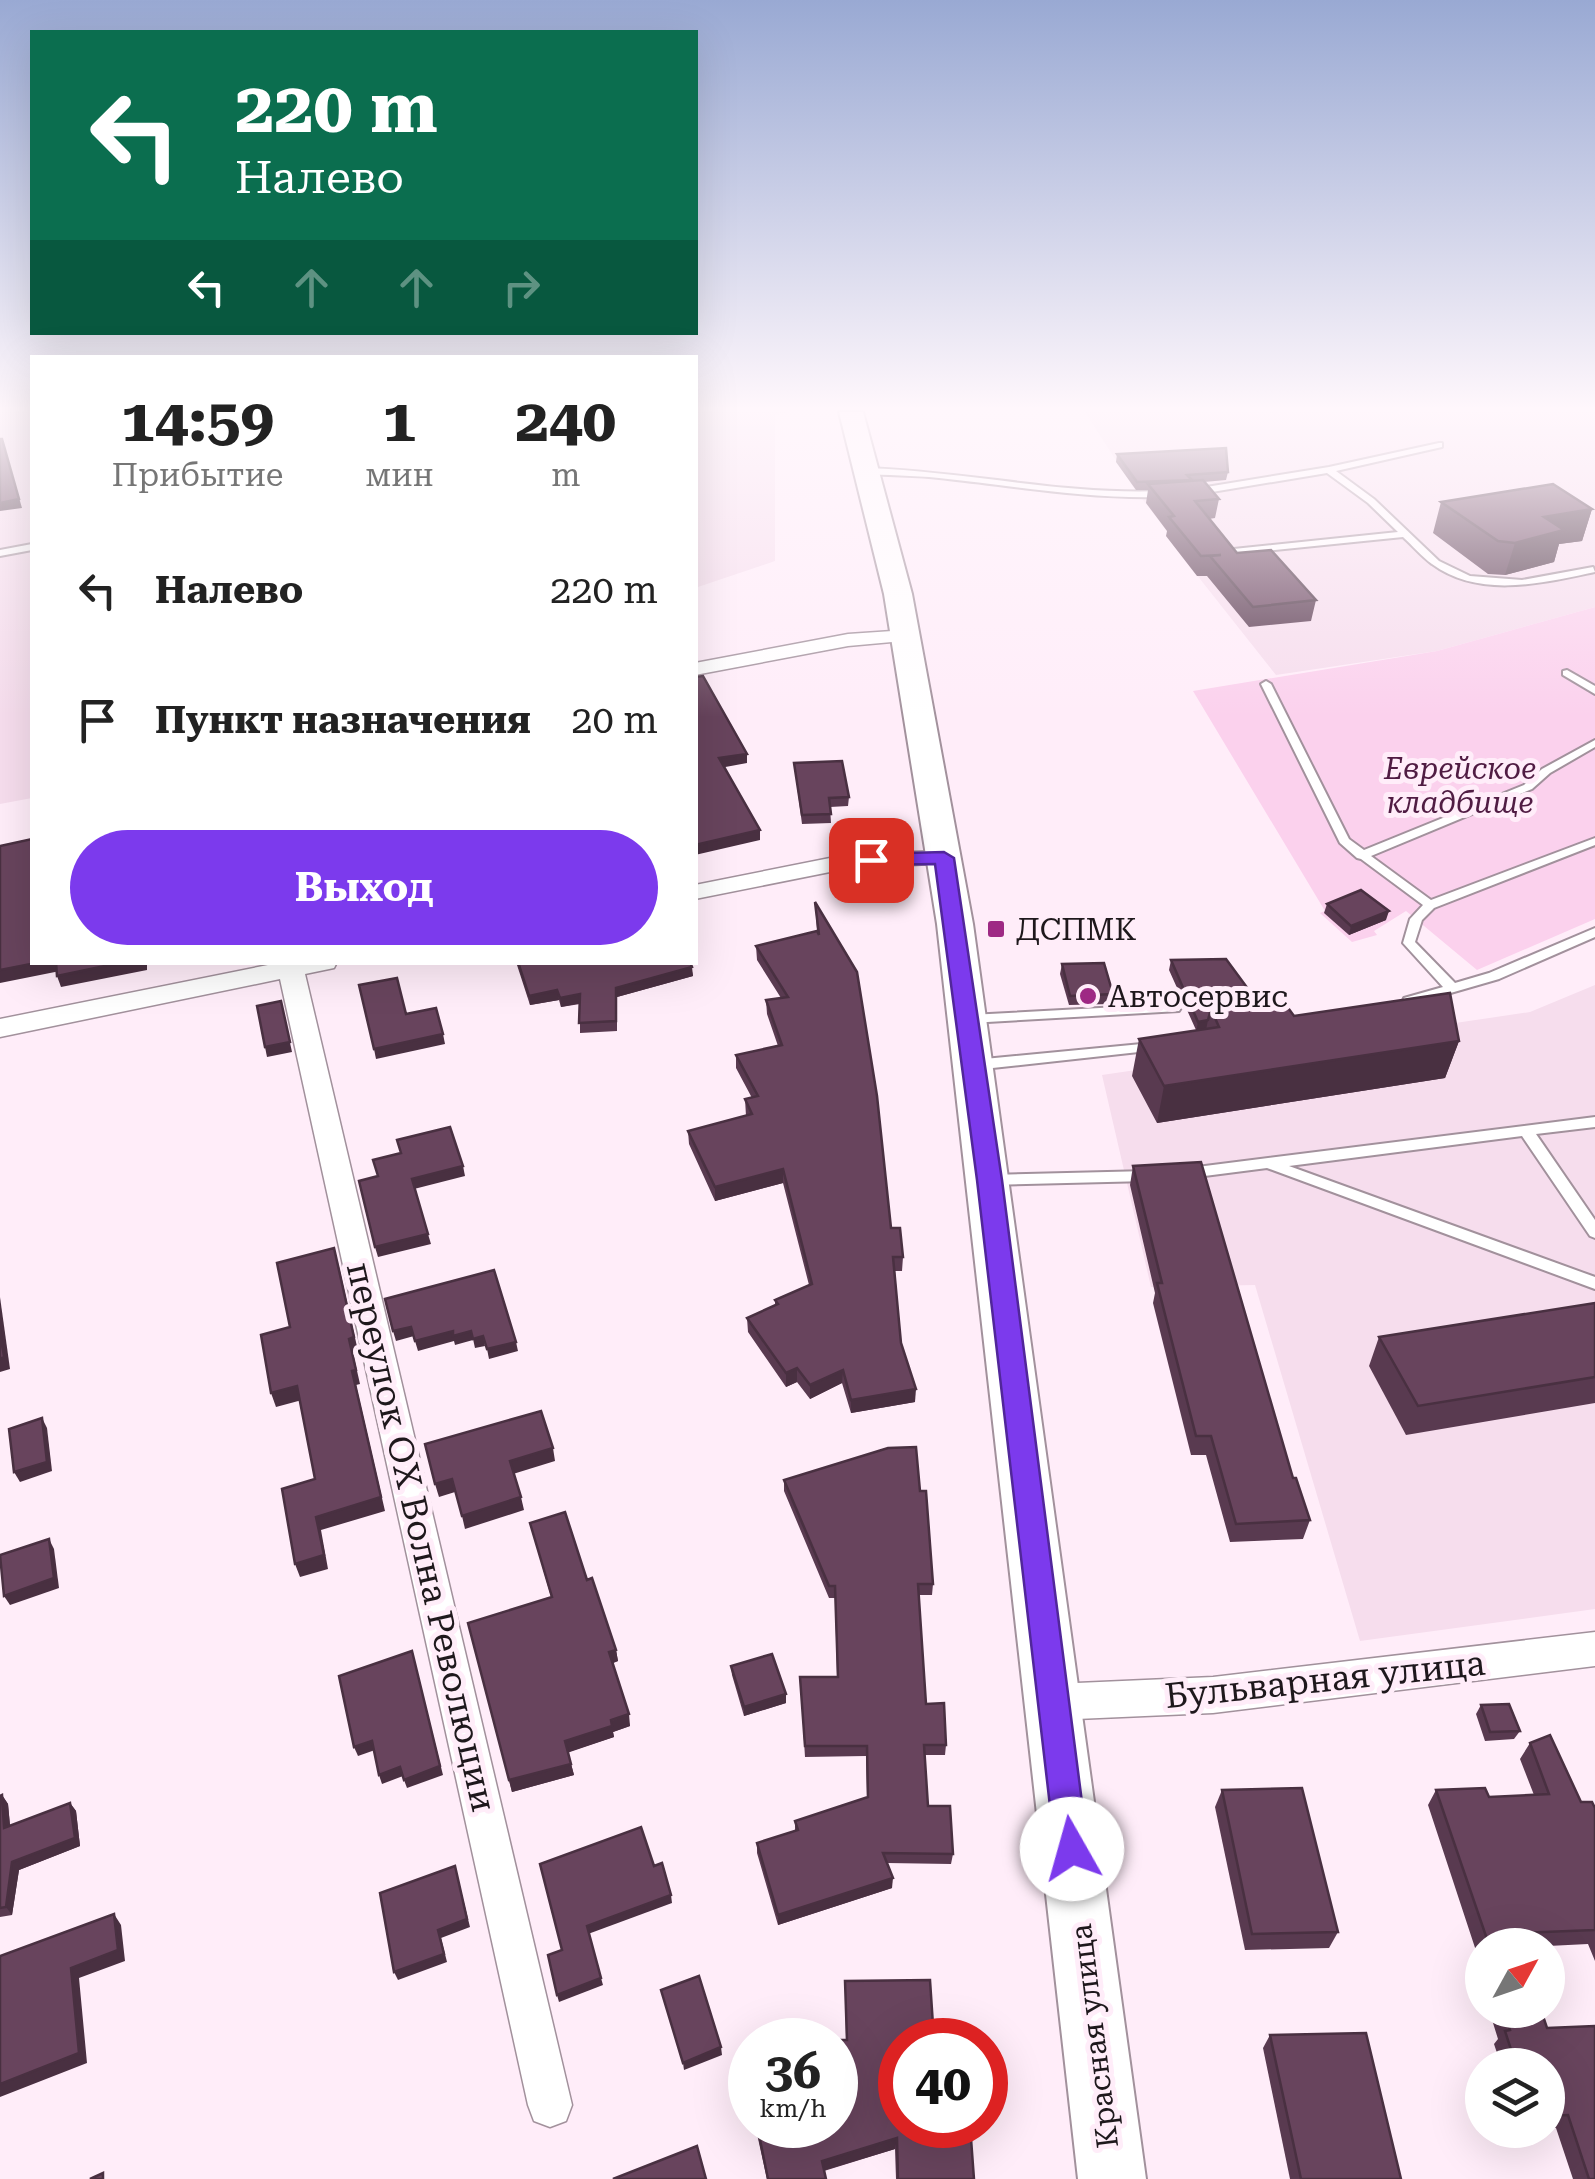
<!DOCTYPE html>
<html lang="ru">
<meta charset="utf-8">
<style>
body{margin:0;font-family:"Roboto Serif",serif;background:#f6f6f6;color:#222;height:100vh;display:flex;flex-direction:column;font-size:38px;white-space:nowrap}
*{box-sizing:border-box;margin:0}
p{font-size:32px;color:#767676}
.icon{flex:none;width:55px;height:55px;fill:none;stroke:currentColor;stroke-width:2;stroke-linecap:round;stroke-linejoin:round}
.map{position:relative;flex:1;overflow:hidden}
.details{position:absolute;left:30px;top:355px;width:668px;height:610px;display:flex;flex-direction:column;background:#fff;border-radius:0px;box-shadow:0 10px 40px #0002}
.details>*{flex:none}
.banner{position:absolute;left:30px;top:30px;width:668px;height:305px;border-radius:0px;box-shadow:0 10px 40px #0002;background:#0b6e4f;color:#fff;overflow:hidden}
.needle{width:65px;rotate:50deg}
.buttons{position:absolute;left:1465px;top:1928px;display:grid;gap:20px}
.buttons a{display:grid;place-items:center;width:100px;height:100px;border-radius:50%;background:#fff;box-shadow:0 10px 40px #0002;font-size:50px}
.speed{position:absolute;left:728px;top:2018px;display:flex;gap:20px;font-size:50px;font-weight:700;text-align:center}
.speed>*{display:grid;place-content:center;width:130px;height:130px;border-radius:50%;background:#fff;box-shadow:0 10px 40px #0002;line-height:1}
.speed small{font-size:25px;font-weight:400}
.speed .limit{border:15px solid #d22;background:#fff;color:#111}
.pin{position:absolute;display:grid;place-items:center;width:85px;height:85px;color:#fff;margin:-42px;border-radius:20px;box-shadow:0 5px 15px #0006}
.me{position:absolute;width:110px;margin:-55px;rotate:353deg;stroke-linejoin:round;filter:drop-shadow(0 0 8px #0008)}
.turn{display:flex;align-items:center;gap:35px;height:210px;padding:0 40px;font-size:45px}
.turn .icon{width:130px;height:130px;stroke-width:2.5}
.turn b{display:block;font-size:70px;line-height:85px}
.lanes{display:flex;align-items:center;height:95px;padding:0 40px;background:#0003;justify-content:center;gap:50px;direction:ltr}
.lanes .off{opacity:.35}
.eta{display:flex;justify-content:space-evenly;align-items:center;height:170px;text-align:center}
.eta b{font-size:60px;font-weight:700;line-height:70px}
.cta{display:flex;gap:20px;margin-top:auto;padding:20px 40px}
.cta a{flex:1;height:115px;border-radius:60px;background:#7c3aed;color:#fff;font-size:40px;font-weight:700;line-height:115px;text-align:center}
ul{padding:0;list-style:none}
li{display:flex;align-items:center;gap:30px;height:130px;padding:0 40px}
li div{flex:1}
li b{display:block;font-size:38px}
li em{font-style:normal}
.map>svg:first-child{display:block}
.built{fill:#f6dded}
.green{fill:#fbd1ed}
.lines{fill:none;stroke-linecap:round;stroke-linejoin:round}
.lane-casing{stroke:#a2919c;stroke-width:4}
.street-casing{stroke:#a2919c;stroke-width:3}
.secondary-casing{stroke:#a2919c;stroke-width:4}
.lane{fill:#fff;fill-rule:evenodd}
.street{fill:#fff;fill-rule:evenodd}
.secondary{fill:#fff;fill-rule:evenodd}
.wall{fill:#593a50}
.shaded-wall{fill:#493041}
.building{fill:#68445d;stroke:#493041;stroke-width:2.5}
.route{fill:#7c3aed;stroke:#51269a;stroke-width:2.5}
.poi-dot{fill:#9e2984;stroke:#ffedf9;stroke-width:4}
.labels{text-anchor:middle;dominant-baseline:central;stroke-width:10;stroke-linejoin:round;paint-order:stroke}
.park-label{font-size:30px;font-style:italic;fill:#501c43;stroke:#ffedf9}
.poi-label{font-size:30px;fill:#1e181c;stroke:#ffedf9;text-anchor:start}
.street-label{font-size:30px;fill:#1e181c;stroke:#ffedf9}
.near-street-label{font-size:35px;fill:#1e181c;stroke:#ffedf9}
</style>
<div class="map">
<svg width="1595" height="2179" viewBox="0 0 1595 2179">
<rect width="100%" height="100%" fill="#ffedf9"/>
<g class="built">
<path d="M0,412H32V798L0,804Z"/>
<path d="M695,412H789L775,415V561L695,588Z"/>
<path d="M1085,412H1595V607L1437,651L1276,675L1166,536L1170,535L1133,487Z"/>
<path d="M1595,985V1609L1360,1641L1255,1285L1151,1287L1102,1075L1530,1012Z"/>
</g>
<path class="green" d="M1595,607V919L1477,970L1406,911L1374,931L1377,935L1352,942L1320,913L1325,911L1193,691L1437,651Z"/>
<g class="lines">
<g class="lane-casing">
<g id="lane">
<path d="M1439,443H1442V447L1336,471L1374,499L1439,561L1470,576L1522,580L1593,567L1595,572C1543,583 1479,599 1432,564C1422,557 1413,546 1403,537L1227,555L1224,554V550L1398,532L1368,503L1327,473L1194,495L1190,492L1194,489L1329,467Z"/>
<path d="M865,468C965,471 1062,495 1162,491L1166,494L1162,497C1086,499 1014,486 939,478C913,475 887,476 862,473L861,471Z"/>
<path d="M32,544V550L0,556V550Z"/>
<path d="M1567,670L1595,686V694L1563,675V671Z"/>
<path d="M1266,681L1271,684L1349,839L1364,850L1524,785L1542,769L1595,740V747L1550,773L1532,789L1371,856L1431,900L1595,838V845L1434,908L1422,920L1415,942L1455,983L1489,973L1595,928V937L1499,979L1409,1005L1404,1004L1403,1001L1404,998L1443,987L1403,943L1410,919L1423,905L1361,859L1357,858L1340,843L1261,684Z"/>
<path d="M1174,1004L1179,1005L1181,1008L1179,1011L970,1023L963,1019L970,1015Z"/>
<path d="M1152,1043L1159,1047L1157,1050L974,1070L967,1065L974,1060Z"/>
<path d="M1595,1117V1127L1536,1134L1595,1220V1238L1590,1236L1522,1136L1289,1166L1595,1277V1289L1267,1168L1189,1178L1184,1177L1182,1173L1184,1169L1189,1168Z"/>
<path d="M1148,1171L1153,1172L1155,1176L1153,1180L1148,1181L990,1185L985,1184L983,1180L985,1176L990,1175Z"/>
</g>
</g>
<g class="street-casing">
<g id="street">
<path d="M907,630L917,636L914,640L848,646L695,675V663L848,634Z"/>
<path d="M944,851L952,853L956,858L952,863L850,868L695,899V885L850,854Z"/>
<path d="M283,962H337L334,968L305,974L572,2105L566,2121L550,2127L534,2121L528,2105L280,979L0,1037V1019Z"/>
<path d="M1595,1632V1666L1213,1713L1054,1720L1041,1715L1035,1702L1041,1689L1054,1684L1213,1677Z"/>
</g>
</g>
<g class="secondary-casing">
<path id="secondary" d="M839,412H863L912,594L973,924L1146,2179H1078L937,924L884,594Z"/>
</g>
<use href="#lane" class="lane"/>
<use href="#street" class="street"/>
<use href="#secondary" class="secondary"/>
</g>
<g class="wall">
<path d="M1117,454L1228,472L1226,480L1204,482L1219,499L1215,518L1209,519L1237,553L1316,600L1311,621L1249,627L1207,576H1197L1166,536L1167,531L1146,503L1148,490H1136L1116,462Z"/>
<path d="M1441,502L1592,509L1582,541L1559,544L1554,562L1505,575L1488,574L1433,533Z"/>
<path d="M794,763L849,797L848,806L830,807L831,823L802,824Z"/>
<path d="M815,902L891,1228L903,1257L902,1271H895L901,1343L915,1402L851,1413L842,1383L810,1399L797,1382L786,1387L748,1332L747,1318L775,1306V1300L809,1285L783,1183L715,1201L689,1144L688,1131L746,1116L745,1099L752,1098L736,1068V1055L778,1046L767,1014L766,1000L781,998L757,960L756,946L817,931Z"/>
<path d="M1327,904L1386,920L1349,935L1324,913Z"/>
<path d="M1171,960L1257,1001L1294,1016L1459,1041L1445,1078L1157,1123L1132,1076L1139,1039L1196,1030L1169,970Z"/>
<path d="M516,962H690L693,976L617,997V1031L580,1033V1004L561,1007L559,1000L530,1005Z"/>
<path d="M1062,964L1113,994L1112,1004L1069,1005L1060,974Z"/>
<path d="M1133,1166L1293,1478L1310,1520L1303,1539L1230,1542L1206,1455H1191L1153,1303L1155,1293L1130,1185Z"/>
<path d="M1595,1303V1403L1406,1435L1369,1366L1379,1337Z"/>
<path d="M784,1480L920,1491L933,1584L932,1595H919L926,1704L946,1745L945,1755H924L928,1806L953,1854L951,1864L887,1863L892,1888L778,1925L757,1853V1843L795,1831V1821L867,1797L866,1756L805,1757L800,1677H837L835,1598H829L784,1491Z"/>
<path d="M530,1523L587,1580L616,1650L618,1661L612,1663L630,1726L613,1732L614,1737L568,1752L574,1775L512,1792L468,1623L551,1597Z"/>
<path d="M731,1666L786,1703L744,1716L732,1675Z"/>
<path d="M1481,1705L1520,1731L1514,1739L1485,1741L1476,1714Z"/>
<path d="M1530,1743L1581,1802L1595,1808V1961L1588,1944L1548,1946L1482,1945V1969L1428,1805L1436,1790L1489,1797L1534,1795L1520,1759Z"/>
<path d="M1222,1790L1338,1932L1329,1948L1245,1950L1215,1807Z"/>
<path d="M2,1795L8,1804L10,1826L70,1803L76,1811L80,1846L19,1870L12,1915L0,1917V1796Z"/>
<path d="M845,1981L900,2040V2125L974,2179H896L895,2149L824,2171L826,2179H767L755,2125H835L838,2040H846Z"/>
<path d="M1489,2010H1541L1595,2179H1573L1556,2128H1548V2065H1501L1494,2044L1498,2039Z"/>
<path d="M1270,2035L1401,2179H1290L1263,2048Z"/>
</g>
<g class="shaded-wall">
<path d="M2,439L22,508L0,511V503Z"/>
<path d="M1592,509L1582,541L1559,544L1554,562L1505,575L1515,543L1544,517Z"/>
<path d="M747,754V763L720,768L719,758Z"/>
<path d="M760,830V840L695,855V845Z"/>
<path d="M1389,911L1386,920L1349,935L1351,926Z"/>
<path d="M41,962H57L60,971L0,983V970Z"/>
<path d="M124,962H147V970L61,987L57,976Z"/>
<path d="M692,967L693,976L617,997V1031L616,988Z"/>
<path d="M557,990L559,1000L530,1005L529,996Z"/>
<path d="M580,994L581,1003L561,1007L560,998Z"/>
<path d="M281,1001L292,1052L267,1057L265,1047Z"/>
<path d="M1208,1020L1206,1030L1196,1032L1198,1022Z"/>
<path d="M443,1034L445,1044L376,1059L374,1049Z"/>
<path d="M1459,1041L1445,1078L1157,1123L1164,1086Z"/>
<path d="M463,1166L465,1176L414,1189L412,1179Z"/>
<path d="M783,1169V1183L715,1201V1187Z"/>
<path d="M428,1234L431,1244L378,1257L375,1247Z"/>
<path d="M338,1262L358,1351L353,1353L360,1384L356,1385L385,1511L321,1530L328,1569L300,1577L295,1564L316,1517L352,1371Z"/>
<path d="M0,1297L10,1369L0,1372Z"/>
<path d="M411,1327L414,1336L396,1341L393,1331Z"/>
<path d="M453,1331H471L473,1340L455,1345L454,1341L418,1351L415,1341Z"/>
<path d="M483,1336L485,1346L475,1348L473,1339Z"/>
<path d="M516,1342L518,1351L489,1359L487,1349Z"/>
<path d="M797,1368V1382L786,1387V1373Z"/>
<path d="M843,1370L842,1383L810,1399V1385Z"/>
<path d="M297,1386L302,1400L276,1407L271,1393Z"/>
<path d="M916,1389L915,1402L851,1413V1400Z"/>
<path d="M42,1418L47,1428L52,1471L20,1482L14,1472Z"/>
<path d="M553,1448L555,1461L513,1474L510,1461Z"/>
<path d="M452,1479L455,1492L439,1497L435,1484Z"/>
<path d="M521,1497L524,1510L465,1529L462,1516Z"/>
<path d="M49,1539L54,1549L59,1588L10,1605L4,1596Z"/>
<path d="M616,1650L618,1661L611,1664L609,1652Z"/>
<path d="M412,1651L443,1775L407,1788L404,1780Z"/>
<path d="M786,1694V1703L744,1716V1707Z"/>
<path d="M629,1714L630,1726L613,1732L614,1737L567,1753L565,1741Z"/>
<path d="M372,1741L375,1750L358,1756L354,1747Z"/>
<path d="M571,1764L574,1775L512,1792L509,1780Z"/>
<path d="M400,1767L403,1776L382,1784L379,1775Z"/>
<path d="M2,1795L8,1804L11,1836L4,1828Z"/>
<path d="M70,1803L76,1811L80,1846L19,1870L12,1915L6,1907L12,1862Z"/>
<path d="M455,1866L470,1927L441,1938L447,1962L398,1980L394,1972Z"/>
<path d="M893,1878L892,1888L778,1925V1915Z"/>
<path d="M671,1895L672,1903L588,1934L587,1926Z"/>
<path d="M114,1914L121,1925L125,1961L79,1978L87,2063L0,2097V2084L71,1968Z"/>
<path d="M601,1978L603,1985L559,2002L557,1995Z"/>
<path d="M721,2047L722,2055L684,2070L683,2063Z"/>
<path d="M897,2138L895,2149L822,2171V2161Z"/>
</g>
<g class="building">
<path d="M0,439H2L19,499L0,503Z"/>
<path d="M1226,448L1228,472L1187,475L1192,480L1137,482L1117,454Z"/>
<path d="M1203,480L1219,499L1195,501L1237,553L1271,550L1316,600L1253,607L1210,556L1221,555L1201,556L1169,517L1174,516L1148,484Z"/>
<path d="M1553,484L1592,509L1544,517L1564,530L1515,543L1498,541L1441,502Z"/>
<path d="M703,676L747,754L719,758L760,830L695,845V677Z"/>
<path d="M842,761L849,797L829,798L831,814L802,815L794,763Z"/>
<path d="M32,839V962H41L0,970V846Z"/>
<path d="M1361,890L1389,911L1351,926L1327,904Z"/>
<path d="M815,902L857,972L877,1096L891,1228H900L903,1257H893L901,1343L916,1389L851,1400L843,1370L810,1385L797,1368L786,1373L747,1318L778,1304L775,1300L812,1284L783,1169L715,1187L688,1131L752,1114L745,1099L758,1096L736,1055L782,1045L766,1000L788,997L756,946L817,931L819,935Z"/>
<path d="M1226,959L1257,1001L1211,1009L1208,1020L1198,1022L1171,960Z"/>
<path d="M56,962H124L57,976Z"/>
<path d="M518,962H690L692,967L616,988V1021L579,1023L580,994L560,998L557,990L529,996Z"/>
<path d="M1104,963L1113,994L1070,996L1062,964Z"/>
<path d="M397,978L406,1014L436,1008L443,1034L374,1049L359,985Z"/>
<path d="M1450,993L1459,1041L1164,1086L1139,1039L1219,1027L1211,1009L1281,998L1294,1016Z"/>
<path d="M281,1001L290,1042L265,1047L257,1006Z"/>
<path d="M450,1127L463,1166L412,1179L428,1234L375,1247L359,1181L378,1176L373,1160L401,1153L397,1140Z"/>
<path d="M1201,1162L1293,1478H1296L1310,1520L1236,1524L1211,1436H1196L1157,1283H1162L1133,1166Z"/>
<path d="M334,1248L354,1337L349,1339L356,1370L352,1371L381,1497L316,1517L324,1555L295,1564L282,1489L315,1479L297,1386L271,1393L261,1335L290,1327L277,1263Z"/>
<path d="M494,1270L516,1342L487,1349L483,1336L473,1339L471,1331L453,1336V1331L415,1341L411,1327L393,1331L385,1299Z"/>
<path d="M1595,1303V1377L1418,1406L1379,1337Z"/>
<path d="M0,1329L4,1357L0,1359Z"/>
<path d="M541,1411L553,1448L510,1461L521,1497L462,1516L452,1479L435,1484L425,1444Z"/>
<path d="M42,1418L47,1462L14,1472L9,1429Z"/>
<path d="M916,1447L920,1491H926L933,1584H918L926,1704L944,1703L946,1745H924L928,1806H950L953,1854L883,1853L893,1878L778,1915L757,1843L798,1830L795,1821L868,1797L867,1746H805L800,1677H838L835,1586H829L784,1480L888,1448Z"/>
<path d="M565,1512L587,1580L592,1578L616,1650L609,1652L629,1714L611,1720L612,1726L565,1741L571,1764L509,1780L468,1623L552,1597L530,1523Z"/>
<path d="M49,1539L54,1578L4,1596L0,1555Z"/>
<path d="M412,1651L440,1766L404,1780L400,1767L379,1775L372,1741L354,1747L339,1676Z"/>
<path d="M772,1654L786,1694L744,1707L731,1666Z"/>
<path d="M1509,1704L1520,1731L1490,1732L1481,1705Z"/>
<path d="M1550,1735L1581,1802H1592L1595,1808V1930L1515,1933L1519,1945H1489L1436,1790L1485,1788L1489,1797L1549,1794L1530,1743Z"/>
<path d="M1302,1788L1338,1932L1252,1934L1222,1790Z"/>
<path d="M2,1795L4,1828L70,1803L75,1838L12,1862L6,1907L0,1908V1796Z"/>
<path d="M641,1827L654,1866L662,1863L671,1895L587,1926L601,1978L557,1995L548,1955L562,1950L540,1864Z"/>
<path d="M455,1866L467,1919L438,1930L444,1954L394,1972L380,1893Z"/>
<path d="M114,1914L118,1950L71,1968L79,2053L0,2084V1956Z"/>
<path d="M699,1976L721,2047L683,2063L661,1990Z"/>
<path d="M930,1980L934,2040H900V2125H970L974,2179H898L897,2138L822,2161L826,2179H768L757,2125H835V2066L839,2065L838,2040H847L845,1981Z"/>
<path d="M1504,2010H1541L1547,2028L1595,2026V2179H1589L1568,2115L1548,2116V2065H1516L1505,2031L1510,2030Z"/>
<path d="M1366,2033L1401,2179H1301L1270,2035Z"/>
<path d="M697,2146L706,2179H613Z"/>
<path d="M103,2173V2179H90Z"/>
</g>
<linearGradient id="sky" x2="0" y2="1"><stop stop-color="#99a9d3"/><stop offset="0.57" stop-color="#fff7fc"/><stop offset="1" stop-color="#fff7fc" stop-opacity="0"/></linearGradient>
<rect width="1595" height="717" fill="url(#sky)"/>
<path class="route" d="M944,852L954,858L1002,1180L1088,1849L1083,1861L1072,1866L1060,1861L1055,1849L977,1180L935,864L871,865L861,860L871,854Z"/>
<g class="poi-dot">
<rect x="986" y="919" width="20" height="20" rx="5"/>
<circle cx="1088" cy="996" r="10"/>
</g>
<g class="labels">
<g class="park-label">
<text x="1460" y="768">Еврейское<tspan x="1460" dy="34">кладбище</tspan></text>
</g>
<g class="poi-label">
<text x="1016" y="929">ДСПМК</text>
<text x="1108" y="996">Автосервис</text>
</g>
<g class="street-label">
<text transform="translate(1094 2036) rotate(-97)">Красная улица</text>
</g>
<g class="near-street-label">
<text transform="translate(421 1537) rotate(77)">переулок ОХ Волна Революции</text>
<text transform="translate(1325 1680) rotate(-6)">Бульварная улица</text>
</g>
</g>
</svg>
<div class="buttons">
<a><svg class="needle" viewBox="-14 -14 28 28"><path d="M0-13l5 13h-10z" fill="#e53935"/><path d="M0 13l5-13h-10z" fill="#767676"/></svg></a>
<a><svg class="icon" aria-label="layers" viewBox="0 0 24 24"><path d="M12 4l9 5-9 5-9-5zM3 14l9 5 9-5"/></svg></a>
</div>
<div class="speed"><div>36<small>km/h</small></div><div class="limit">40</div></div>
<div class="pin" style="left:871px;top:860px;background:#d93025"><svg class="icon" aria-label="arrive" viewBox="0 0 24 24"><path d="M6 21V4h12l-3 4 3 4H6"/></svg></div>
<svg class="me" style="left:1072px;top:1849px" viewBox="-20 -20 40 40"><circle r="19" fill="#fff"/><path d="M0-13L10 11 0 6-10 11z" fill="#7c3aed"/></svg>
<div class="banner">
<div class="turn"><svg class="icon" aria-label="left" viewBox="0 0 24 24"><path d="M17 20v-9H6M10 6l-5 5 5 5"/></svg><div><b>220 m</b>Налево</div></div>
<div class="lanes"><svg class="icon" aria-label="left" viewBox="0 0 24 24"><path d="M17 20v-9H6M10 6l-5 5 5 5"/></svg><svg class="icon off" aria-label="ahead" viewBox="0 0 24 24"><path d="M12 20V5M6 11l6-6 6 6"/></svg><svg class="icon off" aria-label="ahead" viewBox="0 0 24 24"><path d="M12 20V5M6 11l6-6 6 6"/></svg><svg class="icon off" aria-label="right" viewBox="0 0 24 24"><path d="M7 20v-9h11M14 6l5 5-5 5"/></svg></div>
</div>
<section class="details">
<div class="eta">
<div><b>14:59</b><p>Прибытие</p></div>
<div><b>1</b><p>мин</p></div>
<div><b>240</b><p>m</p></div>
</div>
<ul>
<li><svg class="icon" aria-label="left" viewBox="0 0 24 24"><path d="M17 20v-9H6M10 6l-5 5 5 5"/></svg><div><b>Налево</b></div><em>220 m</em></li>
<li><svg class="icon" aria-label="arrive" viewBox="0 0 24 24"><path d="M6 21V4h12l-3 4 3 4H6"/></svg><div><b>Пункт назначения</b></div><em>20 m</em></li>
</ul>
<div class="cta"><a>Выход</a></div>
</section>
</div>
